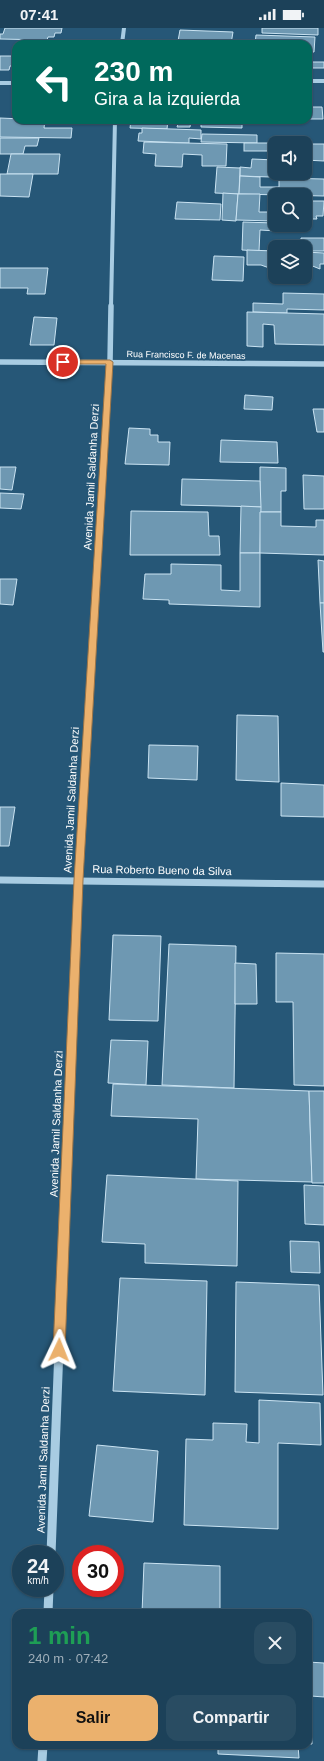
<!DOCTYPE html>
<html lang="es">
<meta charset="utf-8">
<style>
body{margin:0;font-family:Helvetica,sans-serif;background:#294c62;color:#f1f3f6;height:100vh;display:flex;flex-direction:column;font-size:15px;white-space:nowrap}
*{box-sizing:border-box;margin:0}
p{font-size:13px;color:#a0afba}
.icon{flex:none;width:22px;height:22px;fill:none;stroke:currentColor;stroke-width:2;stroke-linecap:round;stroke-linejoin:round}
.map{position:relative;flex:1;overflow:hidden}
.panel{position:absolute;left:12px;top:1581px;width:300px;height:140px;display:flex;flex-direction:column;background:#1c4159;border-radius:12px;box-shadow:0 1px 3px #0004,0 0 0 1px #3a5a6f}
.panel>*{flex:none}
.hud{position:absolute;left:12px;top:12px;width:300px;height:84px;border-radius:12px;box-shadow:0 1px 3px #0004,0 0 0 1px #3a5a6f;background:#00695c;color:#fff;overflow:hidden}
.tools{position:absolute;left:268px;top:108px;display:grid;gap:8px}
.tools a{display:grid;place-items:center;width:44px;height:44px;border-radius:8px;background:#1c4159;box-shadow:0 1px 3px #0004,0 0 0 1px #3a5a6f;font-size:20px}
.speed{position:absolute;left:12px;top:1517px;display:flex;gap:8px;font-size:20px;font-weight:700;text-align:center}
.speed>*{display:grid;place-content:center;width:52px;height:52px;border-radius:50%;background:#1c4159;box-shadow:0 1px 3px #0004,0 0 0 1px #3a5a6f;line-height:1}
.speed small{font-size:10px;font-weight:400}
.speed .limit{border:6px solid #d22;background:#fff;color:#111}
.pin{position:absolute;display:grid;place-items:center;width:34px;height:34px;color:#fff;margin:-17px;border:2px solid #fff;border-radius:50%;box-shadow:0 1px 4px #0007}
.me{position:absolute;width:44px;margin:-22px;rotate:2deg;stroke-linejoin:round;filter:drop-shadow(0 0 3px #0008)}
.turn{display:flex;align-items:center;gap:14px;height:84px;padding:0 16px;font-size:18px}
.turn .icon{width:52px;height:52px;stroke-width:2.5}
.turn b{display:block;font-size:28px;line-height:34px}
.round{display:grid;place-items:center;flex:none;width:42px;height:42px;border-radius:12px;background:#294c62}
.head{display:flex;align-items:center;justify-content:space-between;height:68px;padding:0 16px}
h1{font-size:24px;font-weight:700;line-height:30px;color:#1e9e55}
.cta{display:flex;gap:8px;margin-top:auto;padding:8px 16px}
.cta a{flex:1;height:46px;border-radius:12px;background:#ebb16d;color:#111;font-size:16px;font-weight:700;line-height:46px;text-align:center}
.cta a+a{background:#294c62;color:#f1f3f6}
.status{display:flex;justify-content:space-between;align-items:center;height:28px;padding:0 20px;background:#1c4159;direction:ltr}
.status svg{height:11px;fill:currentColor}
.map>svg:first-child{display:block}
.building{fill:#6e98b2;stroke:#cae3f2}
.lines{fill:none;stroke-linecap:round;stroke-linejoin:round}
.minor-far3{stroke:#a8cce2;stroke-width:4}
.minor-far2{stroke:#a8cce2;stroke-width:5.5}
.minor-far1{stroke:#a8cce2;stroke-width:7}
.minor{stroke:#a8cce2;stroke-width:9}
.route{fill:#ebb16d;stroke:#997347}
.labels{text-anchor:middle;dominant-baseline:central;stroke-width:3.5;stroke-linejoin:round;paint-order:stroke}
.far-street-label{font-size:9px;fill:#fff;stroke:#265777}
.street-label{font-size:11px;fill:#fff;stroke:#265777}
</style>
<div class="status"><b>07:41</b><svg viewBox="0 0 49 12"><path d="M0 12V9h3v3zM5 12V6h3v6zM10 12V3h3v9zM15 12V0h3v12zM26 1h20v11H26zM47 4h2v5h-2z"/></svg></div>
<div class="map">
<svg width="324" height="1733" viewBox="0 0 324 1733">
<rect width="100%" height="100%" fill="#265777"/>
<g class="building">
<path d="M5,0H62L61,5H55L54,9H48L47,12L0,11V6H3Z"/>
<path d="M262,0H318V7L262,5Z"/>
<path d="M180,2L233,4L231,16H170L171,13H178Z"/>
<path d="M256,7L315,9L314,24H308V16H255Z"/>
<path d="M27,12H58L57,16H26Z"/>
<path d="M308,24H312V34H324V40H308Z"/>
<path d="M0,28H16V38H10L9,42H0Z"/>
<path d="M308,79H322L323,91H308Z"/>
<path d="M0,90L45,92L44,100H72L71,110L0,109Z"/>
<path d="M131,92H168L167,101L130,100Z"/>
<path d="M172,92H191L190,99H177L178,96H172Z"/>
<path d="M201,92H271L272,94H242V100L201,99Z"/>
<path d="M142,100L201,102V111L189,110V115L138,113L139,105H142Z"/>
<path d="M202,106L257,107V115L201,114Z"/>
<path d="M0,110H39L37,118H25L23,126H0Z"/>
<path d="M144,114L227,116L226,138H202V127L183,126L182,139L155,138L156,126L143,125Z"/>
<rect x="244" y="115" width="31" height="8"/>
<path d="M305,116H324V133L305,132Z"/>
<path d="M11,126H60L58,146H7Z"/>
<path d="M252,131L275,132V145H301V150L240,148V139L251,140Z"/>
<path d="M217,139L240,140L239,166L215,165Z"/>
<path d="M0,146H33L29,169L0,168Z"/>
<path d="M240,148L260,149V159H279V150L324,151V168L239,166Z"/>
<path d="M223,165L238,166L236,193L222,192Z"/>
<path d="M238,166H260L259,184H273V172H275V190H273V193L236,192Z"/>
<path d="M305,173H324L323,188H316L317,191H311V195L305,194Z"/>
<path d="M177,174L221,176L220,192L175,191Z"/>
<path d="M243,194L275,195L277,203L260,202L259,223L242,222Z"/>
<path d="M301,210H324V223H305V219H301Z"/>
<path d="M247,222L275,223V236L272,241L261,237H247Z"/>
<path d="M305,224L324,225V236H320V241L305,235Z"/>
<path d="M214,228L244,229L243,253L212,252Z"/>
<path d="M0,240H48L45,266H27L28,260H0Z"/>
<path d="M283,265L324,266V282L287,281V285L253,284V275L283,276Z"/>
<path d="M247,284L324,286V317L275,316L274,297L263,296V319L247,318Z"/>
<path d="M34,289L57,290L54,317H30Z"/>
<path d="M245,367L273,369L272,382L244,381Z"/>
<path d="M313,381H324V404H317Z"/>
<path d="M129,400L150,401V407H158V414H170L169,437L125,436Z"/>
<path d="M221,412L277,414L278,435L220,434Z"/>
<path d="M0,439H16L12,462L0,461Z"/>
<path d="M260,439L286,440V463H281V484H260Z"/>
<path d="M303,447L324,448V481H304Z"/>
<path d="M182,451L260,453L261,479L181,477Z"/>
<path d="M0,465L24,466L21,481L0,480Z"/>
<path d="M241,478L261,479L260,525H240Z"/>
<path d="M131,483L208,484L209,508H219L220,527H130Z"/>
<path d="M260,484H281V498L316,499V492H324V527L260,525Z"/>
<path d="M240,525H260V579L169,576V572L143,571L145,546H171V536L221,537V562L240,563Z"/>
<path d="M318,532L324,533V575H320Z"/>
<path d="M0,551H17L13,577L0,576Z"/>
<path d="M320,575H324V624H323Z"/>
<path d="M237,687L278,688L279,754L236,752Z"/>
<path d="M149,717L198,718L197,752L148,750Z"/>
<path d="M281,755L324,757V789L281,788Z"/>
<path d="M0,779H15L9,818H0Z"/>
<path d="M113,907L161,908L158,993L109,992Z"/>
<path d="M169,916L236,918L234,1060L162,1057Z"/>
<path d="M276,925L324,926V1058L294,1057L293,974H276Z"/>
<path d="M235,935L256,936L257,976H235Z"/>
<path d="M111,1012L148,1013L146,1057L108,1055Z"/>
<path d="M113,1056L309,1063L312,1154L196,1151L198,1091L111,1088Z"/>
<path d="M309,1063H324V1155H312Z"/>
<path d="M107,1147L238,1153L237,1238L145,1235V1216L102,1214Z"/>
<path d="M304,1157L324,1158V1197L305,1196Z"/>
<path d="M290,1213L319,1214L320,1245L291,1244Z"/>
<path d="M120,1250L207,1253L205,1367L113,1363Z"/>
<path d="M236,1254L319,1257L323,1367L235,1364Z"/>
<path d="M259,1372L320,1375L321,1417L278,1415V1501L184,1497L186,1411L213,1412V1395L247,1396L246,1414L259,1415Z"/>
<path d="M97,1417L158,1423L153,1494L89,1488Z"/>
<path d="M144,1535L220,1538V1585H142Z"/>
<path d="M308,1634L324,1635V1669L311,1668L312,1716H308Z"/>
<path d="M218,1717H298L299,1730L218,1726Z"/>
</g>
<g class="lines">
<g class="minor-far3">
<path d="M122,16L124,0"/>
<path d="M308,53H324"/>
<path d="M0,55H16"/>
<path d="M111,279L115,92"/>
</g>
<g class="minor-far2">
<path d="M0,334L324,336"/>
<path d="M91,643L110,334L111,278"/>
</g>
<g class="minor-far1">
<path d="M0,852L324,856"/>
<path d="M67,1116L78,852L91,642"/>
</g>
<g class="minor">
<path d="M51,1526L67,1115"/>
<path d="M48,1585L49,1560"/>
<path d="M42,1733L43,1717"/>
</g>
</g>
<path class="route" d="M63,332H110L113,334L83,852L65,1322L63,1326L59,1328L55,1326L53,1322L74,852L106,336H60V334Z"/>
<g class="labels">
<g class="far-street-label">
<text transform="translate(186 327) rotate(1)">Rua Francisco F. de Macenas</text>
</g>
<g class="street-label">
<text transform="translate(91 449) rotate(-87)">Avenida Jamil Saldanha Derzi</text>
<text transform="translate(71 772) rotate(-87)">Avenida Jamil Saldanha Derzi</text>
<text transform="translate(162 842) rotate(1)">Rua Roberto Bueno da Silva</text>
<text transform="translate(56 1096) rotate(-88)">Avenida Jamil Saldanha Derzi</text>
<text transform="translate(43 1432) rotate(-88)">Avenida Jamil Saldanha Derzi</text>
</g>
</g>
</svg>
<div class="tools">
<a><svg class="icon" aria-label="sound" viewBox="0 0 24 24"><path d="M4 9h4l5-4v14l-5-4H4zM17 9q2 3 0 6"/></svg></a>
<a><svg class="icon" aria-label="search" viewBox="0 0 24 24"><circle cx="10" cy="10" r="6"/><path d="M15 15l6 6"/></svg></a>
<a><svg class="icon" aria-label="layers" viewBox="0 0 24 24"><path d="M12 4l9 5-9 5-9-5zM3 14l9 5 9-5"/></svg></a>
</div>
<div class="speed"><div>24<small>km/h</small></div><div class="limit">30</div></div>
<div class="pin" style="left:63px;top:334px;background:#d93025"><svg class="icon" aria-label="arrive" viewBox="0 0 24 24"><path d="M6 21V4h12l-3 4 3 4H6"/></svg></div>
<svg class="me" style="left:59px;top:1322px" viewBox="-20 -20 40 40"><path d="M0-17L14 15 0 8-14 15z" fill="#ebb16d" stroke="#fff" stroke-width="4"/></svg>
<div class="hud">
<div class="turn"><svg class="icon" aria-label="left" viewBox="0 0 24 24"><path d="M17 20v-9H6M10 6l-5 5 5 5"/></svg><div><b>230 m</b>Gira a la izquierda</div></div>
</div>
<section class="panel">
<div class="head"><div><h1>1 min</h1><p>240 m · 07:42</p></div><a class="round"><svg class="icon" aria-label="close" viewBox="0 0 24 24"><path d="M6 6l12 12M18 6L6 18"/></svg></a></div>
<div class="cta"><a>Salir</a><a>Compartir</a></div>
</section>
</div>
